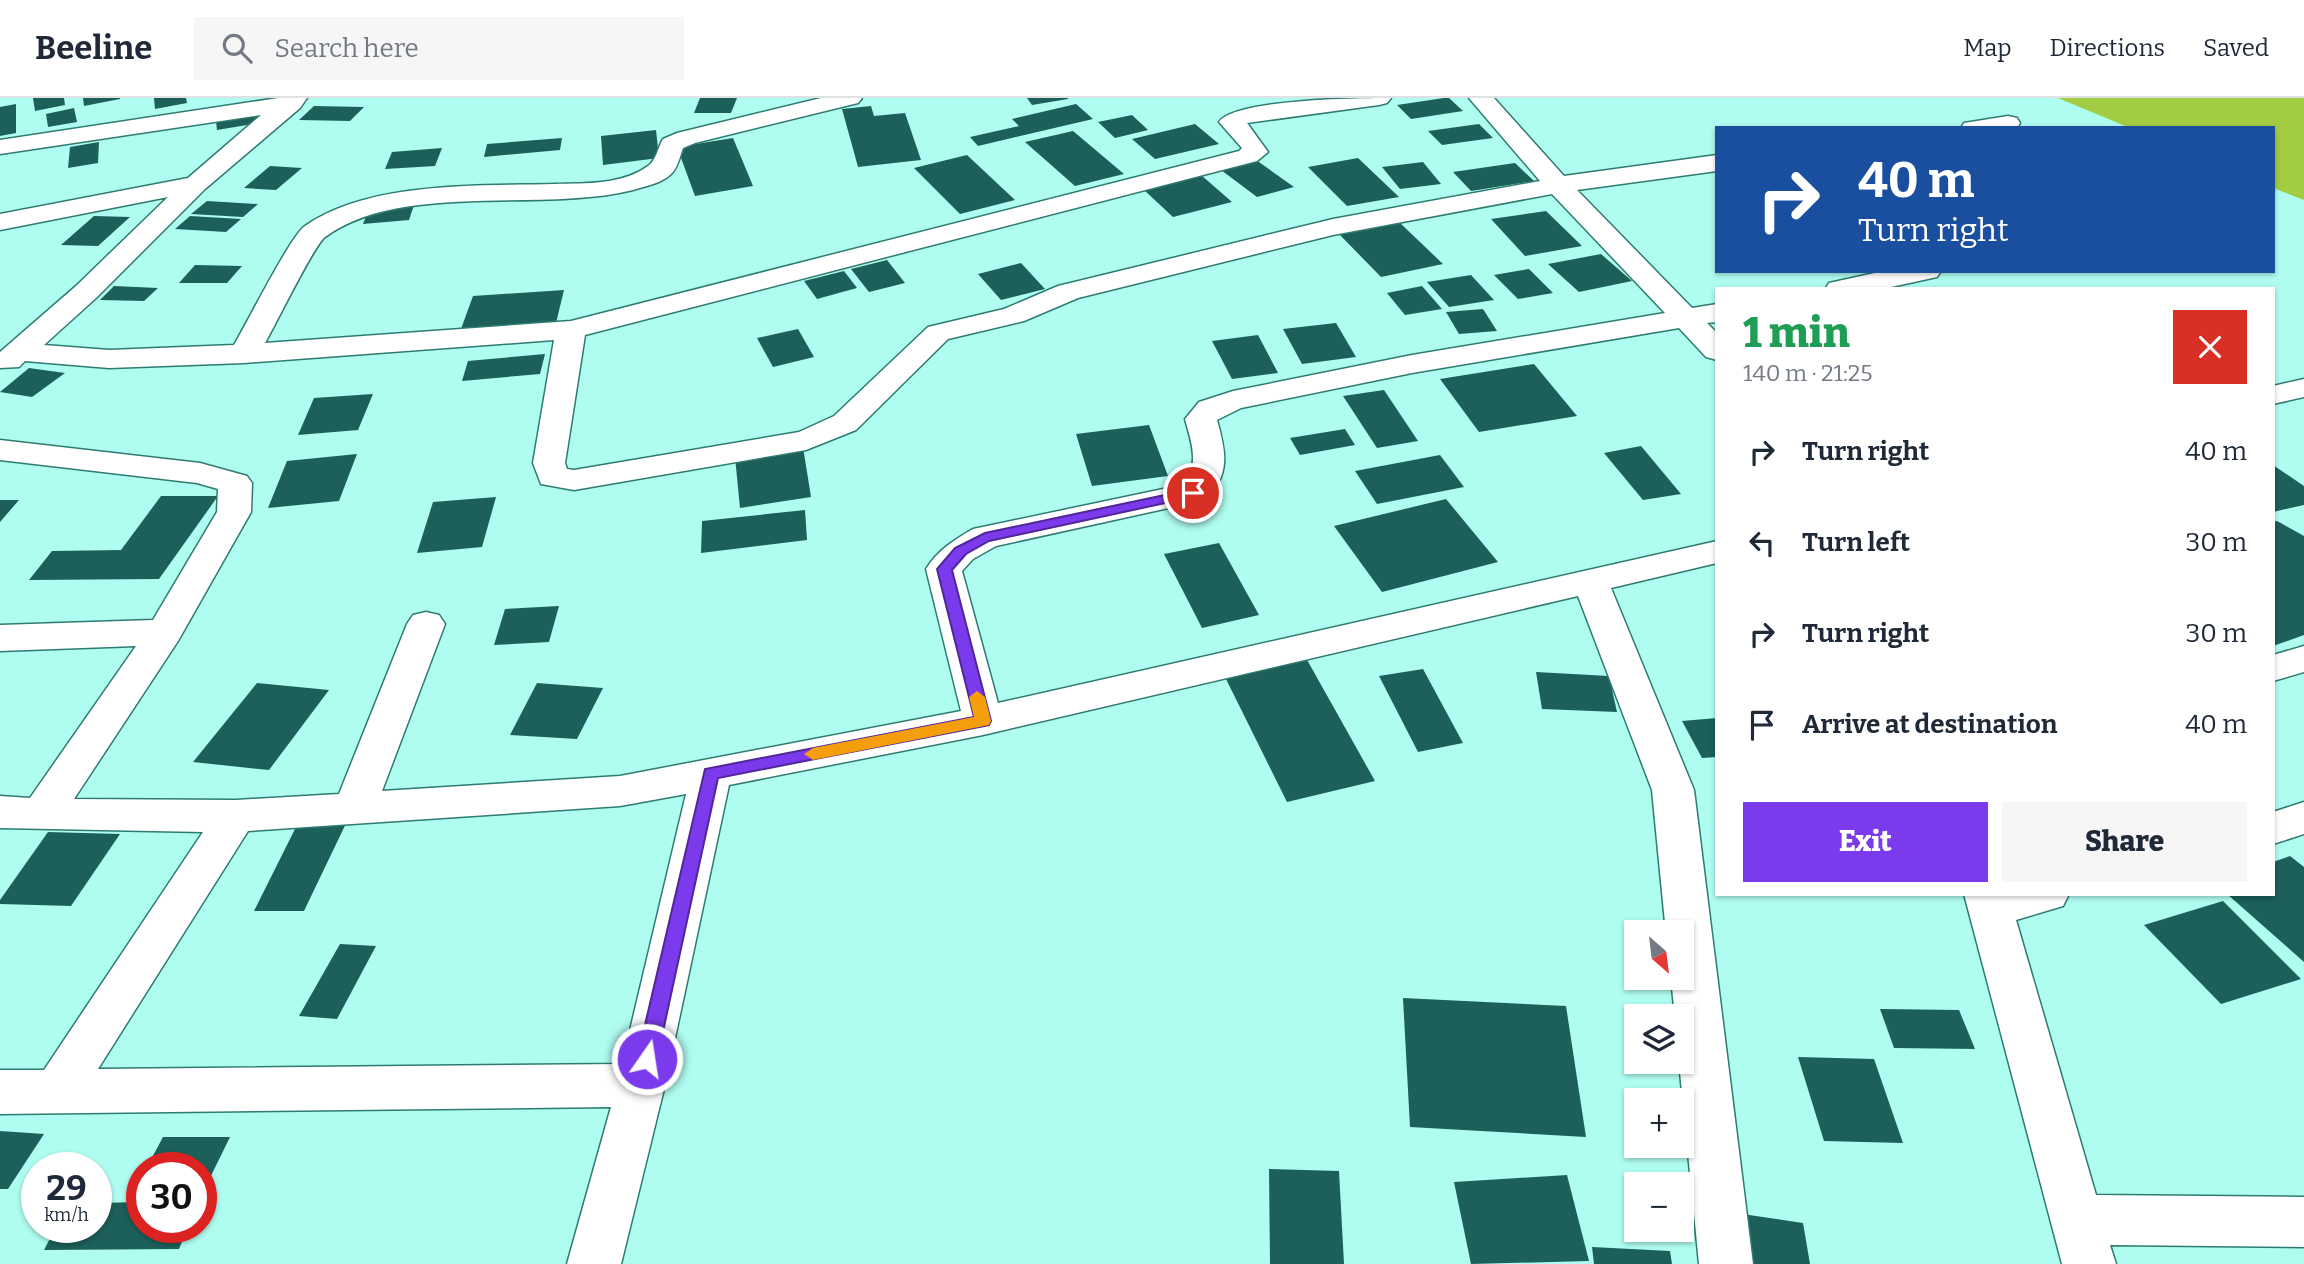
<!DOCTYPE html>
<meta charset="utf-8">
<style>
body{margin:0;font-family:Bitter,serif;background:#f6f6f7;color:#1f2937;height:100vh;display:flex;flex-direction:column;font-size:26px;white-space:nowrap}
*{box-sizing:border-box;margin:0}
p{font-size:23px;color:#747a83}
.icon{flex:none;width:38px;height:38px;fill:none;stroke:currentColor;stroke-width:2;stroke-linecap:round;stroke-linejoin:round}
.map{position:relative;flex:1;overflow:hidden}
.drawer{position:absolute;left:1715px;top:189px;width:560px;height:609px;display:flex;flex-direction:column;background:#fff;border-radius:0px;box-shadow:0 2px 5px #0004}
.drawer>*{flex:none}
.guide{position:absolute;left:1715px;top:28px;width:560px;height:147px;border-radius:0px;box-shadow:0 2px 5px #0004;background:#1a4fa0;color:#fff;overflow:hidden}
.needle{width:46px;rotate:152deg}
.buttons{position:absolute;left:1624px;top:822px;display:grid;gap:14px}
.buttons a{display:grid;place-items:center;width:70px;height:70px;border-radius:0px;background:#fff;box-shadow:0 2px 5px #0004;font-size:35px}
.speed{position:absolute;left:21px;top:1054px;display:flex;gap:14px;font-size:35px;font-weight:700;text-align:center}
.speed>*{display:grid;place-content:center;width:91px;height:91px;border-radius:50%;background:#fff;box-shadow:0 2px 5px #0004;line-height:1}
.speed small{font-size:18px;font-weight:400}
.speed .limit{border:10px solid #d22;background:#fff;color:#111}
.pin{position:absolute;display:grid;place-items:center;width:60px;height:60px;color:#fff;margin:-30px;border:4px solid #fff;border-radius:50%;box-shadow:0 2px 7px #0007}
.me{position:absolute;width:77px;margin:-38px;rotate:13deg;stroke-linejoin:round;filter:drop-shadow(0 0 5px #0008)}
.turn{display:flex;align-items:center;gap:24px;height:147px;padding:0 28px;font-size:32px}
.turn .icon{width:91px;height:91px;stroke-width:2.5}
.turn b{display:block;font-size:49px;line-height:60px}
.round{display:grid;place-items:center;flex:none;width:74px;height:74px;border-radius:0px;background:#f6f6f7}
.head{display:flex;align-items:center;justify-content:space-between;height:119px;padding:0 28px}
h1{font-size:42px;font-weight:800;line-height:52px;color:#1e9e55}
.primary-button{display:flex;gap:14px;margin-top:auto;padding:14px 28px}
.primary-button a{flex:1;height:80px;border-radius:0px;background:#7c3aed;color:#fff;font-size:28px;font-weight:800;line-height:80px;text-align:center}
.primary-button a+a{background:#f6f6f7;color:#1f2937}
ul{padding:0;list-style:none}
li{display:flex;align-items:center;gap:21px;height:91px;padding:0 28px}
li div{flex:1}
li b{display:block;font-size:26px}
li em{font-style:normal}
header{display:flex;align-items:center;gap:42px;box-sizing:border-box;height:98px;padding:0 35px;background:#fff;border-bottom:2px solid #e0e1e3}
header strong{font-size:33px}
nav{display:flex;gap:38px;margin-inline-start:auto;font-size:24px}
.search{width:490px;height:63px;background:#f6f6f7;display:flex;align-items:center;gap:18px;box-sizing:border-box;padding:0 24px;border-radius:0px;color:#747a83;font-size:26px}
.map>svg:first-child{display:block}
.forest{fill:#a2cc42}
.building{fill:#1c6059}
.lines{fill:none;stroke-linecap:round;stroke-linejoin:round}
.minor-casing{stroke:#2e7b72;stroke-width:3}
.minor{fill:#fff;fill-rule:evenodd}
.route{fill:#7c3aed;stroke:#51269a;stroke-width:2}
.slow{fill:#f59e0b}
</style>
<header>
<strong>Beeline</strong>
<div class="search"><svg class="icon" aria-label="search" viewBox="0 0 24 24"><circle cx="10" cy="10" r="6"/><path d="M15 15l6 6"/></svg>Search here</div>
<nav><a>Map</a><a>Directions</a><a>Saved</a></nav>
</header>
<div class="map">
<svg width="2304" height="1166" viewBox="0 0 2304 1166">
<rect width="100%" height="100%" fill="#affcf1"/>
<path class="forest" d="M2058,0H2304V102L2273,90V30H2130Z"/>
<g class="building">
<path d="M33,0H64L65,7L35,13Z"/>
<path d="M83,0H120V1L84,8Z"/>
<path d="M154,0H186L187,5L155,11Z"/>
<path d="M700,0H737L731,15H694Z"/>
<path d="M1027,0H1068V1L1032,7Z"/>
<path d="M1444,0H1449L1463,13L1411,21L1397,7Z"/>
<path d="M16,6V35L0,38V9Z"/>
<path d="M1076,6L1093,21L978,48L970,39L1019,28L1012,21Z"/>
<path d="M314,8L364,9L350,23L299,22Z"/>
<path d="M871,8L874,18L905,15L921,62L858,69L842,11Z"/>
<path d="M74,10L77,24L48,29L46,16Z"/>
<path d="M263,14L265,24L217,32L216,23Z"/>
<path d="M1132,17L1148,32L1115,40L1098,24Z"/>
<path d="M1195,26L1219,46L1155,61L1132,41Z"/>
<path d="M1479,26L1493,40L1442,47L1428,33Z"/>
<path d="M656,32L659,60L603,67L601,38Z"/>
<path d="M1073,33L1124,76L1075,88L1025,44Z"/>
<path d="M562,40L560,52L484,59L487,46Z"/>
<path d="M733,40L753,88L695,98L677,49Z"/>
<path d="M99,44L98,65L68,70L70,49Z"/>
<path d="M442,50L435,68L385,71L392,54Z"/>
<path d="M967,57L1015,102L960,116L914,70Z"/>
<path d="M1358,60L1399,99L1347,108L1308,69Z"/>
<path d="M1256,62L1294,89L1257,99L1221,72Z"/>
<path d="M1423,64L1441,86L1400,91L1382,69Z"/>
<path d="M1515,65L1534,83L1471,93L1453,74Z"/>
<path d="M270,68L302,70L276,92L244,90Z"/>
<path d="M1201,77L1232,104L1173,119L1143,91Z"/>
<path d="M207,103L258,106L243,119L191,116Z"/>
<path d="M414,107L409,122L363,126L369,111Z"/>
<path d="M1546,113L1582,148L1525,158L1491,121Z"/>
<path d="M94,118L130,119L98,148L61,147Z"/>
<path d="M190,118L241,121L226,134L175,131Z"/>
<path d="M1399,124L1443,166L1381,179L1339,136Z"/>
<path d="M1601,156L1632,183L1579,194L1548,166Z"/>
<path d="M887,162L905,185L869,194L851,171Z"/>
<path d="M1021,165L1045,191L1001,202L978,176Z"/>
<path d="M195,167L242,168L227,185H179Z"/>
<path d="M1529,171L1553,195L1518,201L1494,177Z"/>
<path d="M844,173L857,190L817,201L804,183Z"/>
<path d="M1471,177L1494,202L1449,209L1427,184Z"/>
<path d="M114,188L158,190L144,203L100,202Z"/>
<path d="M1422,188L1442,211L1405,217L1387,195Z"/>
<path d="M564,192L556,225L461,231L473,198Z"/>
<path d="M1483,211L1497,233L1459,236L1446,214Z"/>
<path d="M1336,225L1356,259L1302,266L1283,231Z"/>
<path d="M798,231L814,259L773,269L757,240Z"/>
<path d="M1258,237L1278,275L1232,281L1212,243Z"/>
<path d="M545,256L540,276L462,283L468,263Z"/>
<path d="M1534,266L1577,318L1479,334L1440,281Z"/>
<path d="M29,270L65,275L32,299L0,294Z"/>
<path d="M1384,292L1418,343L1377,350L1343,298Z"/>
<path d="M373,296L358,332L298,337L314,300Z"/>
<path d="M1149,327L1168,378L1092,388L1076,336Z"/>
<path d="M1345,331L1355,347L1300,357L1290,340Z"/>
<path d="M1641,348L1681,396L1643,402L1604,355Z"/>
<path d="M803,349L811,399L740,410L735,359Z"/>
<path d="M357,356L339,403L268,410L287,363Z"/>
<path d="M1440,357L1464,389L1377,406L1355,373Z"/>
<path d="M2273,367L2304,388V407L2273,414Z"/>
<path d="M161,398H218L159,481L29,482L52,453L121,452Z"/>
<path d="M496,399L482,449L417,455L433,404Z"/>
<path d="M1446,401L1498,464L1382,494L1334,428Z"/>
<path d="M0,402H19L0,424Z"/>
<path d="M805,412L807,442L701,455L702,423Z"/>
<path d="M2277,423L2304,438V537L2273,548V424Z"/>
<path d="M1219,445L1259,517L1202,530L1164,456Z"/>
<path d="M559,508L549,544L494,547L505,511Z"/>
<path d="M1306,560L1375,683L1287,704L1224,577Z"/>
<path d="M1423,571L1463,645L1418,654L1379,578Z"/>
<path d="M1536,574L1609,578L1617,614L1542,611Z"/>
<path d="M257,585L329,592L269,672L193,664Z"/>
<path d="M537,585L603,590L577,641L510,637Z"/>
<path d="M1717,620V659L1702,660L1682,623Z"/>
<path d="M303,715H351L304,813H254Z"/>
<path d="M48,734L120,736L71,808L0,806V802Z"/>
<path d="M2290,758L2304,769V864L2227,796H2273V764Z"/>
<path d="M2223,803L2301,881L2221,906L2144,827Z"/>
<path d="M340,846L376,848L337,921L299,918Z"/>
<path d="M1403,900L1566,908L1586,1039L1410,1029Z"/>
<path d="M1880,911L1959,912L1975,951L1894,950Z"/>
<path d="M1798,959L1874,961L1903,1045L1824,1043Z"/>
<path d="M0,1033L44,1036L8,1091H0Z"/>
<path d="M163,1039H230L204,1092H201V1069H147Z"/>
<path d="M1269,1071L1339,1073L1344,1166H1270Z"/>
<path d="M1567,1077L1589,1163L1471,1166L1454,1084Z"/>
<path d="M142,1104V1129H188L179,1151L44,1152L56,1129H96V1105Z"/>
<path d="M1742,1116L1803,1125L1810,1166H1749Z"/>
<path d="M1592,1149L1670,1153L1672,1166H1594Z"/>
</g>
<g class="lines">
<g class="minor-casing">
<g id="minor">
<path d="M278,0H307L300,10L205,91L96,200L44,247L109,252L234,247C246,227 291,137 305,128C369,83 479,88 555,86C585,85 622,87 648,68C656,63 658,49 663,41L677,35L821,0H862L858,5L695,45L683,50C680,58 678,69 672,75C663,85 646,88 633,92C543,115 401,83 325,139C314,147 275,228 265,245L571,223L1239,53L1242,50L1219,24C1235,1 1360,0 1391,0L1387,5L1379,7L1247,25L1268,54L1257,63L585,237L565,365L567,371L574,372L799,334L834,318L928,229L1004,211L1058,188L1333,121L1540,83L1469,0H1494L1564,78L1717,57V73L1577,92L1692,210L1717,206V224L1707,225L1717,235V262L1706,259L1679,230L1412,275L1241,310L1217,322C1226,354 1231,377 1205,402L996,448L973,461L962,473L998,605L1717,443V465L1611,490L1694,692L1753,1166H1699L1679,964H1682V919H1675L1671,880H1682V835H1666L1652,692L1578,498L983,637L729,687L665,987L621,1166H567L611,1009L0,1016V972H44L203,734L0,730V698L30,700L136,548L0,553V527L153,522L217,414L218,391L197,385L0,362V342L200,365L247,378L252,385L251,414L178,543L74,701L236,702L339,696L407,526L413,517L426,514L439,517L445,526L382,693L620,678L961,613L926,471C938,452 954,442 973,431L1182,387C1201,369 1191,343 1185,321L1199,304L1233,293L1412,257L1665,215L1552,96L1333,137L1078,200L1024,223L948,241L856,332L806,352L574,392L541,386L533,365L554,242L244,265L109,270L25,263L19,269L0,270V254L76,188L168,99L0,132V116L188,80L261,17L0,56V42ZM686,696L622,966L98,971L248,733L620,708Z"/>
<path d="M2008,18L2017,20L2020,25L2017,30H1961L1964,25Z"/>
<path d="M1884,173H1941L1937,179L1882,191H1825L1829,185Z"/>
<path d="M2304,281V299L2273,306V288Z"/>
<path d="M2304,548V574L2273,583V557Z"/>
<path d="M2304,704V736L2273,746V714Z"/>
<path d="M1964,796H2069L2063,808L2016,822L2096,1097L2304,1099V1149L2110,1147L2116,1166H2062Z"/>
</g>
</g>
<use href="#minor" class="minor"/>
</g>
<path class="route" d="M1193,391L1198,392V398L989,443L966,456L952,472L991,623L989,627L718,680L657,961L654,967L647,969L640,967L637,961L705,671L974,619L937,471L955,450L985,435Z"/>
<path class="slow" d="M977,593L985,599L991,623L989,627L813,662L804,656L813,650L974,619L969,599Z"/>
</svg>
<div class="buttons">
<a><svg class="needle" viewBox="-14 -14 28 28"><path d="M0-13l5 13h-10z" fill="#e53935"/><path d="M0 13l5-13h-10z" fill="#747a83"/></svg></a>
<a><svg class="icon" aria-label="layers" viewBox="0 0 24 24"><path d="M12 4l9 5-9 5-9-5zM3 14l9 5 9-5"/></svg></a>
<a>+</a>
<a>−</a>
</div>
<div class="speed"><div>29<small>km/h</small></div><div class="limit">30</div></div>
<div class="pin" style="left:1193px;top:395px;background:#d93025"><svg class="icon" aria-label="arrive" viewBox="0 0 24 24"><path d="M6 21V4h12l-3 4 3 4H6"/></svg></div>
<svg class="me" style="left:647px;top:961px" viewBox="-20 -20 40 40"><circle r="17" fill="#7c3aed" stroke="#fff" stroke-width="3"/><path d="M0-11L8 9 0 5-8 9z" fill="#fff"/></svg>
<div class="guide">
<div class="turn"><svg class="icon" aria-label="right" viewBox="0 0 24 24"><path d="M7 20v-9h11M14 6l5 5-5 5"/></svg><div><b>40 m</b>Turn right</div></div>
</div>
<section class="drawer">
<div class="head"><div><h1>1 min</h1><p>140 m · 21:25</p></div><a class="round" style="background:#d93025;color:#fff"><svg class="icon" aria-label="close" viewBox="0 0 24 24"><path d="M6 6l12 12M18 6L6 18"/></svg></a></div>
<ul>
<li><svg class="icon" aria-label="right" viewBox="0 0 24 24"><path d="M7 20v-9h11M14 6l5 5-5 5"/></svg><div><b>Turn right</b></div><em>40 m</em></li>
<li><svg class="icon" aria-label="left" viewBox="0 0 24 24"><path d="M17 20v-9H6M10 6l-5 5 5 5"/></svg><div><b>Turn left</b></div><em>30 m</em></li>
<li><svg class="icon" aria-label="right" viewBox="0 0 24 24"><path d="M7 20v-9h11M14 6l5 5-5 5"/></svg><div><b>Turn right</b></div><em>30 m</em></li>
<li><svg class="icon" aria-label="arrive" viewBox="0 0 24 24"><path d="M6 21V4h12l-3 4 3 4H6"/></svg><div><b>Arrive at destination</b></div><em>40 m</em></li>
</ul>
<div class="primary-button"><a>Exit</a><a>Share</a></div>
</section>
</div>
